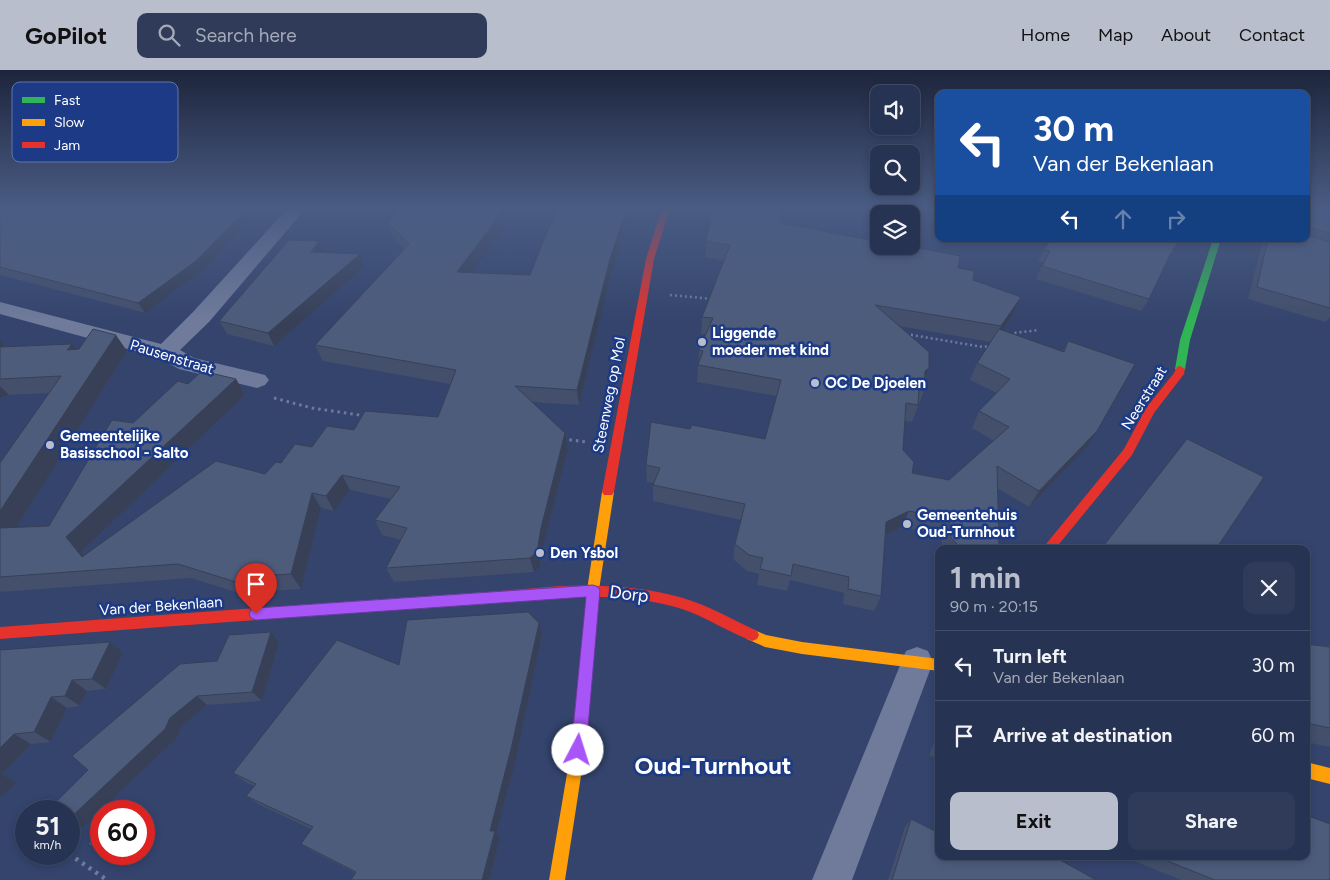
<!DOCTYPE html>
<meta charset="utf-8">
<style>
body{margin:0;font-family:Figtree,sans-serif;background:#2f3b59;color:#f1f3f6;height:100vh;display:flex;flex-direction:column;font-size:19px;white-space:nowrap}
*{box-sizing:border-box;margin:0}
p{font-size:16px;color:#a4aab8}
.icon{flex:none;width:28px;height:28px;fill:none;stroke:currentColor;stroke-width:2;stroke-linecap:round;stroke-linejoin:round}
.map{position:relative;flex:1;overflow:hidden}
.side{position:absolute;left:935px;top:475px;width:375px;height:315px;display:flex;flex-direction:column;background:#273352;border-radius:10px;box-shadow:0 2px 8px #0003,0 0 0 1px #434e69}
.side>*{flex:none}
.hud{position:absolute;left:935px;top:20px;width:375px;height:152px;border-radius:10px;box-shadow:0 2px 8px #0003,0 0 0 1px #434e69;background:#1a4fa0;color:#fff;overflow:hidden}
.fabs{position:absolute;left:870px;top:15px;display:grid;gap:10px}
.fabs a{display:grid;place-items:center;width:50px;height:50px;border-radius:10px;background:#273352;box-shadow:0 2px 8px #0003,0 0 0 1px #434e69;font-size:25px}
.speed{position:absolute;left:15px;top:730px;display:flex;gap:10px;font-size:25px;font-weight:700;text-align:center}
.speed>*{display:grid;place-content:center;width:65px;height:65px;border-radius:50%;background:#273352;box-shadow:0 2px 8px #0003,0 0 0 1px #434e69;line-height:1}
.speed small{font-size:12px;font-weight:400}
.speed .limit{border:8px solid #d22;background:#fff;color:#111}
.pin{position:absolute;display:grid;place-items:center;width:42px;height:42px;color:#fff;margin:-51px -21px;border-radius:50% 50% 50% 0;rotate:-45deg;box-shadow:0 0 5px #0007}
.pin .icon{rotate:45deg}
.me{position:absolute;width:55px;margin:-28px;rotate:5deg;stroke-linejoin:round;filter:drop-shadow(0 0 4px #0008)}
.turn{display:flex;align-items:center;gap:18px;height:105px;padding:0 15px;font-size:22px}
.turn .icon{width:65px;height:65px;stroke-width:2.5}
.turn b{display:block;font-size:35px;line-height:42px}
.lanes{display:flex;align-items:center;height:48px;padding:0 15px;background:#0003;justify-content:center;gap:25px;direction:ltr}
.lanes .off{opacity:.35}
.round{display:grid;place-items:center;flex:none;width:52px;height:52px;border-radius:10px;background:#2f3b59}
.headline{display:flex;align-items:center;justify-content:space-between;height:85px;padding:0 15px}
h1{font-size:30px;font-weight:700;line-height:38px;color:#b8becc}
.cta{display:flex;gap:10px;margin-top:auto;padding:10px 15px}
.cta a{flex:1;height:58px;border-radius:10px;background:#b8becc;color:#111;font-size:20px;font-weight:700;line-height:58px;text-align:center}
.cta a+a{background:#2f3b59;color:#f1f3f6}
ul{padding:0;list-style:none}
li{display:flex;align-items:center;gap:15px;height:70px;padding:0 15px;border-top:1px solid #434e69}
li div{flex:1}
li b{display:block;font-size:19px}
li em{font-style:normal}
header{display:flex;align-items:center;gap:30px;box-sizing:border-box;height:70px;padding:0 25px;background:#b8becc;color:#111}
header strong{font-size:24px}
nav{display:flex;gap:28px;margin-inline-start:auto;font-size:18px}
.search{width:350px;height:45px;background:#2f3b59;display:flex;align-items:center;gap:12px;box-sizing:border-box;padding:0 18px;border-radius:10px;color:#a4aab8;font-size:19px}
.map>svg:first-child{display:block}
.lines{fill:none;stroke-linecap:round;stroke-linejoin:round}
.path-far2{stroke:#707b9b;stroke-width:2.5;stroke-dasharray:2 3;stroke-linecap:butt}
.path-far1{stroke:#707b9b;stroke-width:3;stroke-dasharray:2.5 4;stroke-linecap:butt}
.path{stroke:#707b9b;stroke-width:4.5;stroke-dasharray:3 5;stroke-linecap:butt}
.street{fill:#707b9b;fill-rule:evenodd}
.fast{fill:#30b455;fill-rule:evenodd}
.slow{fill:#ff9f0a;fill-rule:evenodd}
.jam{fill:#e5322d;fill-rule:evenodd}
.wall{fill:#434f6b;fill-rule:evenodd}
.shaded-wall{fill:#374057}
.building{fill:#4e5c7c;stroke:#374057}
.route{fill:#a855f7;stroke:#6d37a1}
.poi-dot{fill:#b8becc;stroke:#1c3a85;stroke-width:2}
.labels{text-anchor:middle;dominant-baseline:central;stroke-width:5;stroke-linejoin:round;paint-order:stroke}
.poi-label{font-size:15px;font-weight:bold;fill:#fff;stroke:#1c3a85;text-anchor:start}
.street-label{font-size:15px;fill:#fff;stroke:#1c3a85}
.near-street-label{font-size:18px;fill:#fff;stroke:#1c3a85}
.near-district-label{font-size:24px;font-weight:bold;fill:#fff;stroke:#1c3a85}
.key{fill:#1c3a85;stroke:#6075aa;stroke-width:1}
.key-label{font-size:14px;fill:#fff}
</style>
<header>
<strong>GoPilot</strong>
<div class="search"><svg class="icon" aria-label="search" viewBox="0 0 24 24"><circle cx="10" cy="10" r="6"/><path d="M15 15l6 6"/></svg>Search here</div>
<nav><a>Home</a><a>Map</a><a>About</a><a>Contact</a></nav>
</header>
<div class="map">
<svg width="1330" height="810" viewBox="0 0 1330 810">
<rect width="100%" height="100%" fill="#34446d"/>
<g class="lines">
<g class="path-far2">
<path d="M670,225L713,229"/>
<path d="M906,264L983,277L991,276"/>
<path d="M1012,267L1014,263L1039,260"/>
</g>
<g class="path-far1">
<path d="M274,328L312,338L366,346"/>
<path d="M563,369L587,372"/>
</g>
<path class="path" d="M69,784L107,810"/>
<g class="street">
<path d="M288,138H306L209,252L180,280L194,288L265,305L269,310L265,315L257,318L179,299L157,287L0,244V232L161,274L193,242Z"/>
<path d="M917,577L928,581L933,592L852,810H812L906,581Z"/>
</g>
<g class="fast">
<path d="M1213,169H1221L1190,270L1185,299L1180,302L1175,299L1180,270Z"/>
<path d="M487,522L492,524L493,528L492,532L487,534L298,547L293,545L291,541L293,537L298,535Z"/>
</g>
<g class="slow">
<path d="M608,418L612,419L614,422L599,520L585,680L565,810H549L571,680L587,520L602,422L604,419Z"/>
<path d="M752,559L766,565L802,572L939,589V601L802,584L765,577L747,569L745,565L747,561Z"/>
<path d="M1306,692L1330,698V714L1306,708Z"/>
</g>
<g class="jam">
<path d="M662,138H670L654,189L614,422L612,425H604L602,422L646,189Z"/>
<path d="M1180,296L1185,299L1184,304L1154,343L1132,385L1055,479H1042L1124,379L1146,338L1174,303L1177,297Z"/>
<path d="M561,516C602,515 643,516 683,528C709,536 732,549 757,561L759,565L757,569L752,571C728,562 706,547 682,539C618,519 552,528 487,534L482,532L481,528L482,524L487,522Z"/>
<path d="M298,535L303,537L305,541L303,545L298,547L0,569V557Z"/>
</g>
</g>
<g class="wall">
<path d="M0,138H262L202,201L145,243L0,205Z"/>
<path d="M399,138H518L471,202L530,205L611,204L579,335L532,332L565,363L568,379L544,473L540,497L534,502L394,512L386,498L401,470L382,465L375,450L391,429L350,420L334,441L321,438L301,519L252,522L248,526L191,508L0,522V393L49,323L9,325L0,328V277L72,274L76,280L127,281L16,458L49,456L133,353L188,314L236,309L245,325L81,482L84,485L265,404L281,393L312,377L354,360L438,347L450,314L323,291L315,275L404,179L393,168L388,153Z"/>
<path d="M1306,138H1330V247L1325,252L1248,229L1263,169H1306Z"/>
<path d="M780,153L909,177L958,198L973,210L1021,227L1013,244L1002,261L1063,281L1068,271L1086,378L1029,437L997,418L999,479H942L941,465L902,457L885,466L881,526L874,541L843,534L844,523L790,510L787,521L757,515L759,504L747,501L733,489L735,474L741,450L653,431V415L654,413L647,412L646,395L690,359L765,369L777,326L697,312L699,280L706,264H701L702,247L724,191L705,187L706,171ZM899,256L991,272L977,293L970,310L997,323L979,341L972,358L994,371L949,410L912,403L903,380L904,351L912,352L924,321L925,311L929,298Z"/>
<path d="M1048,169H1180L1170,185L1149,229L1141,241L1036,209L1043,193L1038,192L1044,180L1049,171H1048Z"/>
<path d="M324,182L360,184L364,197L274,276L227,264L219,251Z"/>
<path d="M539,553L542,564L516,689L496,764L500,769L489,810H351L355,803L312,781L301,774L311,759L258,734L246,726L254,716L245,712L233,703L399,595Z"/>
<path d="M271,562L279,572L262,631L207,635L181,657L177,668L82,758L69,752V741L88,700L217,591Z"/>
<path d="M1306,574L1330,576V677L1306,672Z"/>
<path d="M0,580L123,583L106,619L87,621L80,636L67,638L51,672L31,674L2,704L17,713L0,728Z"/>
<path d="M939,660V690L929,685Z"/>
<path d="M911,749L939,786L1096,810H888L905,757Z"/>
<path d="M1122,786H1306L1330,810H1181Z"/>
</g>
<g class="shaded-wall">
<path d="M248,138H262L202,201L145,243L138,233Z"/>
<path d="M505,138H518L461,217L457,202Z"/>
<path d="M627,138H633L611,204L579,335L577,320L610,189Z"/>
<path d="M319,171L324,183L311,182Z"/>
<path d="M360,184L364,197L274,276L268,263Z"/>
<path d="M1021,227L1013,244L994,273L1001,256Z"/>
<path d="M116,265L127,281L6,474L0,469V441Z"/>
<path d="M0,270L4,275L0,277Z"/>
<path d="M72,274L84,289L67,280Z"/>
<path d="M929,298L923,315L925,301Z"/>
<path d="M236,309L245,325L81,482L98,501L82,487L66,467Z"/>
<path d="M0,316L9,325L0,328Z"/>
<path d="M1097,361L1086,378L1029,437L1039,421Z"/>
<path d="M565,363L568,379L544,473L540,497L534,502L530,488L541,458Z"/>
<path d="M342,405L350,420L334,441L326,426Z"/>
<path d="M312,423L321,438L301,519L291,504Z"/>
<path d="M909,441L902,457L880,468L886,452Z"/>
<path d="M240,507L252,522L248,526L236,512Z"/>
<path d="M539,553L542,564L516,689L496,764L500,769L489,810H482L490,761Z"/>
<path d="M271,562L279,572L262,631L252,622Z"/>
<path d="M110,572L123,583L106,619L92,609Z"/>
<path d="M72,610L87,621L80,636L65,626Z"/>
<path d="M197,626L207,635L181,657L177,668L82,758L69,752V749L170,648Z"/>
<path d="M51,627L67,638L51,672L34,662Z"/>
<path d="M14,664L31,674L2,704L17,713L0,728V678Z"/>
<path d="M126,784H137L125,797L116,794Z"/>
</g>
<g class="building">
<path d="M0,138H248L196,191L138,233L0,197Z"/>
<path d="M399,138H505L457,202L530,205L546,164L558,138H627L610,189L577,320L515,316L565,363L541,458L537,482L530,488L386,498L407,458L375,450L400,417L342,405L326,426L312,423L291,504L240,507L236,512L178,494L0,507V458L49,456L112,350L133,353L178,311L188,314L202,301L236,309L66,467L82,487L216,391L265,404L276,392L281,393L295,374L312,377L327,356L354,360L365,341L438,347L456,300L315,275L409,174L388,153Z"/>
<path d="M713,138H781L780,153L875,171L879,156V176H909L960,186L958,198L974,201L973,210L1021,227L1001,256L875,235L929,282V298L925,301L924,321L919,319L918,335L906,333L903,380L914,392L912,403L949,410L1009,357L979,341L1010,309L977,293L999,259L1064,282L1068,271L1135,294L1097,361L1039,421L997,396L999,478V479H962L951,468L949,449L909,441L886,452L881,526L848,519L849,507L793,494L791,506L760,499L763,488L749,485L735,474L745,434L653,415L660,398L646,395L651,352L690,359L692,355L765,369L781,310L698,295L703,281L699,280L713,248L702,247L730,175L706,171Z"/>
<path d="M884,138H918L911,167V144H882Z"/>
<path d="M1306,138H1330V163L1306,157Z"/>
<path d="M1306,165L1330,172V238L1257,217L1268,169H1306Z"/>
<path d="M1051,169H1180L1170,185L1149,229L1042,196L1050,181L1044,180Z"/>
<path d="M289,170L319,171L311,182L360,184L268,263L219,251Z"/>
<path d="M93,259L116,265L0,441V393L61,306L0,309V277L72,274L67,280L79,279Z"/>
<path d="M1187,369L1264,407L1216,479H1101Z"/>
<path d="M528,542L539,553L511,679L490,761H495L482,810H351L356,802L301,774L313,757L246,726L256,714L233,703L337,570L399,595L407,550Z"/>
<path d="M271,562L252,622L197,626L170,648L165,659L69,749V741H57L52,736L88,700L72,686L180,594L217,591L229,565Z"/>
<path d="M110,572L92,609L72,610L65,626L51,627L34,662L14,664L0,678V580Z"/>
<path d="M1306,574L1330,577V658L1306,653Z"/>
<path d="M939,669V676L936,675Z"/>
<path d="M1306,745L1330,754V810H1215L1155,786H1306Z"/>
<path d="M911,749L939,763V786H1053L1096,810H892Z"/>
<path d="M101,759V783L88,774Z"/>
<path d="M102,784H126L116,794Z"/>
</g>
<linearGradient id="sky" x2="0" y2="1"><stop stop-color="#1d253c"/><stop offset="0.55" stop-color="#4a5c84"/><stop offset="1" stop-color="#4a5c84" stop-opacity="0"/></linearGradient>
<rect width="1330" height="251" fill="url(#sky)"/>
<path class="route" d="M593,515L598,517L600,520L586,680L583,685L578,687L573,685L571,680L586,527L256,550L251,548L249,544L251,540L256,538Z"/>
<g class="poi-dot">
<circle cx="702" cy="272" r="5"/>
<circle cx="815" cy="313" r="5"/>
<circle cx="50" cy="375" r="5"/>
<circle cx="907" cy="454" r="5"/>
<circle cx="540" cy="483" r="5"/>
</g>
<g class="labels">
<g class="poi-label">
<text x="712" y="263">Liggende<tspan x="712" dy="17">moeder met kind</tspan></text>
<text x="825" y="313">OC De Djoelen</text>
<text x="60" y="366">Gemeentelijke<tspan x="60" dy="17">Basisschool - Salto</tspan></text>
<text x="917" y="445">Gemeentehuis<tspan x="917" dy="17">Oud-Turnhout</tspan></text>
<text x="550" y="483">Den Ysbol</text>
</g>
<g class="street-label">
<text transform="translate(172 287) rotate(17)">Pausenstraat</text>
<text transform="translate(609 325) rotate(-79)">Steenweg op Mol</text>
<text transform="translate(1144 328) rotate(-58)">Neerstraat</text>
<text transform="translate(161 536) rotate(-4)">Van der Bekenlaan</text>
</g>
<g class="near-street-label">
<text transform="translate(629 524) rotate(7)">Dorp</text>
</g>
<g class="near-district-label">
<text x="713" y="695">Oud-Turnhout</text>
</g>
</g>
<rect x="12" y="12" width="166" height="80" rx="8" class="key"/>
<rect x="22" y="27" width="23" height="6" fill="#30b455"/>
<rect x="22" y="49" width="23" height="7" fill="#ff9f0a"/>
<rect x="22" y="72" width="23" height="6" fill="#e5322d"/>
<g class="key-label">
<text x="54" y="35">Fast</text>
<text x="54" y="57">Slow</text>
<text x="54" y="80">Jam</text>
</g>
</svg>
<div class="fabs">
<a><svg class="icon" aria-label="sound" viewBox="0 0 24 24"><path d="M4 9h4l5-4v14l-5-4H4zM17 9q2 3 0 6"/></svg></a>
<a><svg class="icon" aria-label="search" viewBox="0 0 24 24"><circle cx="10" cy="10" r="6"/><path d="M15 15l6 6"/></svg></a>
<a><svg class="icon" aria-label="layers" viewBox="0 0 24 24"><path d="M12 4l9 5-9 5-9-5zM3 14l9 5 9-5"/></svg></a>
</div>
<div class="speed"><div>51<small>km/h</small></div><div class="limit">60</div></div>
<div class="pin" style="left:256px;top:544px;background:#d93025"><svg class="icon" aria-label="arrive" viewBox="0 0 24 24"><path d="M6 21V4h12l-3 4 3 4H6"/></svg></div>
<svg class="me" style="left:578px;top:680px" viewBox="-20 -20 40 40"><circle r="19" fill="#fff"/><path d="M0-13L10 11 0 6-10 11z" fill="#a855f7"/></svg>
<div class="hud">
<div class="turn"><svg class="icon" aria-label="left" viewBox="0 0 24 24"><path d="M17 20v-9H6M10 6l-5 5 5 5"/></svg><div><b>30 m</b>Van der Bekenlaan</div></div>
<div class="lanes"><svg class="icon" aria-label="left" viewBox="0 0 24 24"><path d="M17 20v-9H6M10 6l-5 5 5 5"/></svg><svg class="icon off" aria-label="ahead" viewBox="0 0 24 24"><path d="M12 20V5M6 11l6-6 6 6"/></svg><svg class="icon off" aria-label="right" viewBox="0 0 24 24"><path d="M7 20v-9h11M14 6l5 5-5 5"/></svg></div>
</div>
<section class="side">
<div class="headline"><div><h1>1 min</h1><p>90 m · 20:15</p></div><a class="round"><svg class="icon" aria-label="close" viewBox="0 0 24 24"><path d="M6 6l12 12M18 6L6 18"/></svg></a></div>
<ul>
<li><svg class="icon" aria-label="left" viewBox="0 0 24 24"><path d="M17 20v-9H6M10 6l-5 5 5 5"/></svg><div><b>Turn left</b><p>Van der Bekenlaan</p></div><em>30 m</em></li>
<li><svg class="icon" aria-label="arrive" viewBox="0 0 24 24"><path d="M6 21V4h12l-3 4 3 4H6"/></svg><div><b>Arrive at destination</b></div><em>60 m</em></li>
</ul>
<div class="cta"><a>Exit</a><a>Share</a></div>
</section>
</div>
